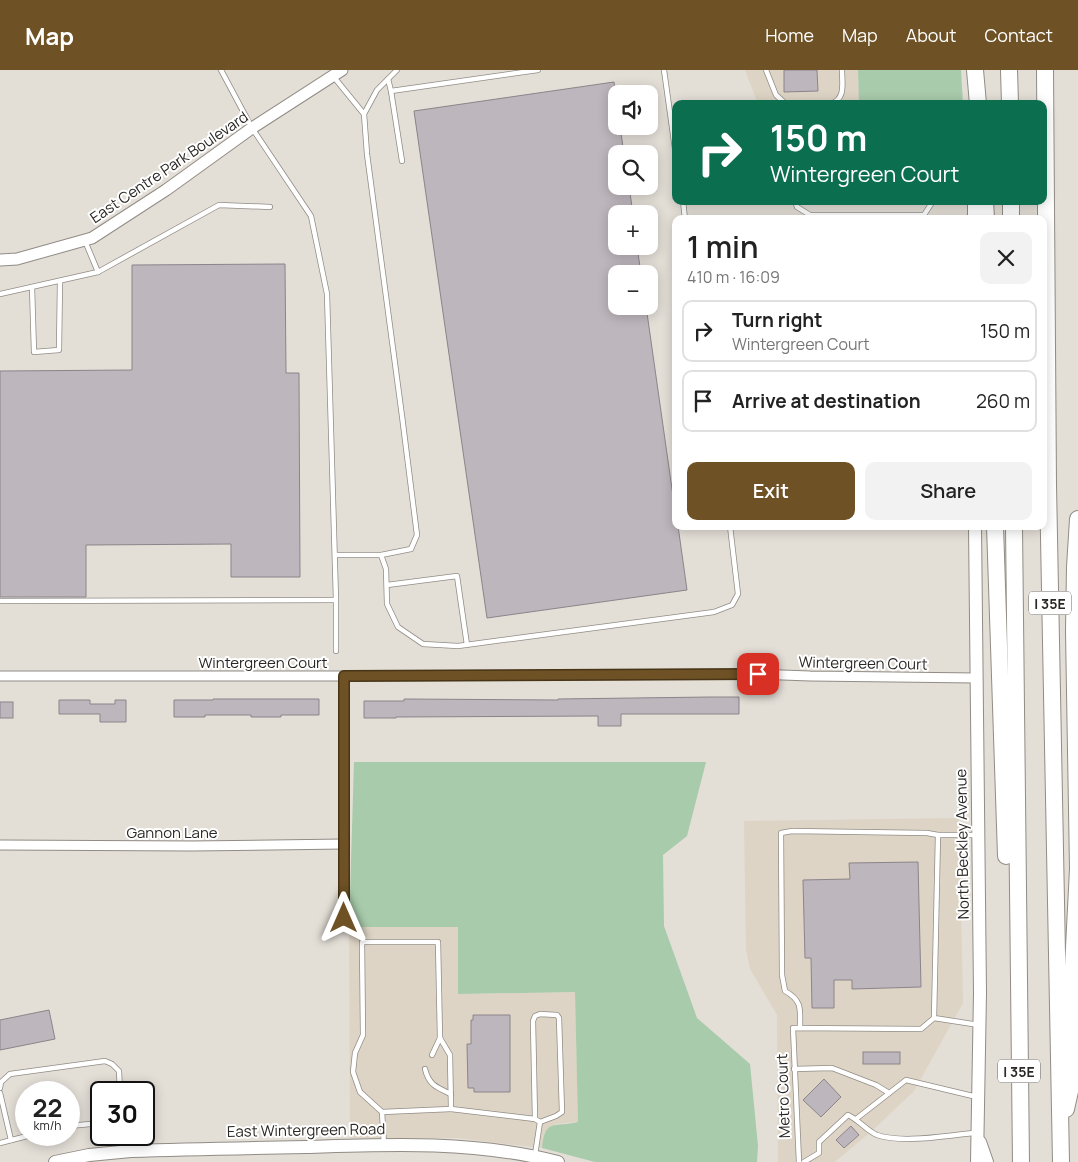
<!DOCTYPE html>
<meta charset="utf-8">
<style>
body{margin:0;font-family:Manrope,sans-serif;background:#f2f2f2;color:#222;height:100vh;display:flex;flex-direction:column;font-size:19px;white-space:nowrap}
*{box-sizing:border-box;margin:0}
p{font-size:16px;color:#767676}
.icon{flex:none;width:28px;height:28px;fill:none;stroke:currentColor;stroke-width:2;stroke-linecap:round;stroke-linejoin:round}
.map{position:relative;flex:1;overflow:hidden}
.panel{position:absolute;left:672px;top:145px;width:375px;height:315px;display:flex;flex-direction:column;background:#fff;border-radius:10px;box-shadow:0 2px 12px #0003}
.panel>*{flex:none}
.guide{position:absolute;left:672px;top:30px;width:375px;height:105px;border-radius:10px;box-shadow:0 2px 12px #0003;background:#0b6e4f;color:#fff;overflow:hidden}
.tools{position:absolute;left:608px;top:15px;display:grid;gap:10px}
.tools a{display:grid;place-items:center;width:50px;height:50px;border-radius:10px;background:#fff;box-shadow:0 2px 12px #0003;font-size:25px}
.speed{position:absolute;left:15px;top:1011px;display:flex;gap:10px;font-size:25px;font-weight:700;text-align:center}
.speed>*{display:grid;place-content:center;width:65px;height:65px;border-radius:50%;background:#fff;box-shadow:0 2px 12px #0003;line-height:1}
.speed small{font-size:12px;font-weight:400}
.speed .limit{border:2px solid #111;border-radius:8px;background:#fff;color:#111}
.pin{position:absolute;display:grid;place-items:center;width:42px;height:42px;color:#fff;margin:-21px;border-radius:10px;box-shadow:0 2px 8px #0006}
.me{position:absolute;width:55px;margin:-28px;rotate:0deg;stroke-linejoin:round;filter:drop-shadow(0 0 4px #0008)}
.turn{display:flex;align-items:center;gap:18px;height:105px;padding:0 15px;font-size:22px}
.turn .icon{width:65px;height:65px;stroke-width:2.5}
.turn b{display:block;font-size:35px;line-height:42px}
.round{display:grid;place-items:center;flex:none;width:52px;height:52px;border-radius:10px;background:#f2f2f2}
.overview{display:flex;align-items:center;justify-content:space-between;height:85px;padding:0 15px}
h1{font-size:30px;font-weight:600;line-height:38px}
.primary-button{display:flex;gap:10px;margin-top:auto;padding:10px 15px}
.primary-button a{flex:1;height:58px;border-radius:10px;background:#6e5124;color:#fff;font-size:20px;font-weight:600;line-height:58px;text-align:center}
.primary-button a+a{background:#f2f2f2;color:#222}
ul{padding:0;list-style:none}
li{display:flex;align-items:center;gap:15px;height:62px;margin:0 10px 8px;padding:0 5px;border:2px solid #e0e0e0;border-radius:10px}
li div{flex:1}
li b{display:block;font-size:19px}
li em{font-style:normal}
header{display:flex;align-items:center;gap:30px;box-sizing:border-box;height:70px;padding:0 25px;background:#6e5124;color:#fff}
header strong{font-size:24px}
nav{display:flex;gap:28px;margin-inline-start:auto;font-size:18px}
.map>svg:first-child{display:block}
.built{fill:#ddd4c5}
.green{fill:#a8cbab}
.building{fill:#bdb6bc;stroke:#8b848a}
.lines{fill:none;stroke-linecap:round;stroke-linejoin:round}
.service-casing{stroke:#918c85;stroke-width:6}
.minor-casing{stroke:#918c85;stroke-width:11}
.tertiary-casing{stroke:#918c85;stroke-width:13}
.secondary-casing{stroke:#918c85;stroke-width:14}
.motorway-casing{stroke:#918c85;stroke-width:18}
.service{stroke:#fff;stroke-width:4.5}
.minor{stroke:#fff;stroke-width:9}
.tertiary{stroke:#fff;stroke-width:11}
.secondary{stroke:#fff;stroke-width:12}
.motorway{stroke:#fff;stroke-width:16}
.route-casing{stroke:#483517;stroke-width:12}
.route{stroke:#6e5124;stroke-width:9}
.labels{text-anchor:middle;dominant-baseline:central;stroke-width:4;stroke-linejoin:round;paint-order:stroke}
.shield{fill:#fff;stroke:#6a6866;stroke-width:1}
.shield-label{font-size:14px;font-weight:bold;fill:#2a2825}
.street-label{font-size:15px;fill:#2a2825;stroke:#fff}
</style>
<header>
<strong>Map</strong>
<nav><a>Home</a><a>Map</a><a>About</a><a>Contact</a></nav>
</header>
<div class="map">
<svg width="1078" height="1092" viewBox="0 0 1078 1092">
<rect width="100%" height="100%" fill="#e3ded6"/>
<g class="built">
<path d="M745,0H858L859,34H758Z"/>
<path d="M959,748L963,933L914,1021L875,1058L835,1092H778L777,945L750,899L746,879L744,751Z"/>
<path d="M349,857H458V924L575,922L578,1052L555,1054L544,1064L542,1078L458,1068H350Z"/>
</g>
<g class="green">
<path d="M858,0H961L963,34H859Z"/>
<path d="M354,692H706L687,766L663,785L664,856L697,948L750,994L758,1076L757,1092H595L542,1078C545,1047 555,1058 578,1052L575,922L458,924V857H349Z"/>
</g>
<g class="building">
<path d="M784,0H817L818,21L784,22Z"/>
<path d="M614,12L616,29V56H620L624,84H616V116H629L633,144H616V176H637L641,204H616V236H646L676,447V456H678L687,520L487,548L414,41Z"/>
<path d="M285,194L286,303H299L300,507H231V474L86,475V527H0V301L132,300V195Z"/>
<path d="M710,627H739V644H621V656H598V646L396,647V648H364V631H404V629L558,630V629Z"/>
<path d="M213,629H319V645H281V647H251V645H205V647H174V630H213Z"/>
<path d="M59,630H90V634H115V630H126V652H100V644H59Z"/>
<rect x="0" y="632" width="13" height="16"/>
<path d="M918,792L921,917L852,919V910H834V938H812L811,888H805L803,810L850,809L849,793Z"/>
<path d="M49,940L55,969L0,980V950Z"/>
<path d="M473,945H510V1022H474V1018H468L467,974H471V950H473Z"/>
<rect x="863" y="982" width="37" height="12"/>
<path d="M824,1009L841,1027L821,1047L803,1030Z"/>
<path d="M851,1056L859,1065L844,1078L836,1070Z"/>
</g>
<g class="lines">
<g class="service-casing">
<g id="service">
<path d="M221,0L252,58L311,146L327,224L336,530V581"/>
<path d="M664,0L676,86"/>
<path d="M766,0L776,25L786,34"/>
<path d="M333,6L364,44"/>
<path d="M388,9L391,21L538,0"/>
<path d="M391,21L402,91"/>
<path d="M831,34C846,28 842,14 842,0"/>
<path d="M683,131L685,149"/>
<path d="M795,131L797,137L810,145H924L933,131"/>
<path d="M85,171L98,202"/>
<path d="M32,217L34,282L59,280L60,211"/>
<path d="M0,224L98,202L219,135L270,137"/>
<path d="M335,485H381L411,479L417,465L402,346L367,84L364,44L377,20L397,0"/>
<path d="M381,485L386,499L387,534L398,557L423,574L458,576L714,542L732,535L738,524L730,456"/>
<path d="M387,515L457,506L467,575"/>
<path d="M0,531L336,530"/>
<path d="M977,765H938L934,948L979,955"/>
<path d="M800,958C800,940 803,931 785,921L782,905L781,763L792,761L927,763L938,765"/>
<path d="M432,985L440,968"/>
<path d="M425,999C429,1015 436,1017 451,1024"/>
<path d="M794,999L832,998L876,1015L889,1023"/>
<path d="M0,1018L1,1012L10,1004L105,991L112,994L119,1001L120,1022"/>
<path d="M0,1023L11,1070"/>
<path d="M451,1039L535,1049L540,1052L535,1085"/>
<path d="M382,1042L451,1039L450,985L440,968L438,872H362L363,965L355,983L353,1002L360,1022L382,1042L384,1074"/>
<path d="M535,1049L533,951L535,946L540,944L557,945L559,948L562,1042L556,1046L540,1052"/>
<path d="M856,1049L906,1010L977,1027"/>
<path d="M69,1056L101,1053"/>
<path d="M130,1065L131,1079"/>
<path d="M0,1073L31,1065"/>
<path d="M799,1092L793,958L921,959L934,948"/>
<path d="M804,1092L819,1083V1072L848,1045C859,1050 867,1061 877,1065C904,1074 947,1065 976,1063"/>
</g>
</g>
<g class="minor-casing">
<g id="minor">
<path d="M0,606H344L758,604L810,606L976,608"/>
<path d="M0,775L192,776L344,774"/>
<path d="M344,848V606"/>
</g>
</g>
<g class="tertiary-casing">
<path id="tertiary" d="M0,190L17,189L92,168L166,120L252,58L342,0"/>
</g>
<g class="secondary-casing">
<g id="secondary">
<path d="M974,131V149"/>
<path d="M975,456L980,923L977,1092"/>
<path d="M980,1072L987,1092"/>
<path d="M55,1092L89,1085L131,1081C190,1079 250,1078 309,1077C393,1074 476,1071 558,1092"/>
</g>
</g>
<g class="motorway-casing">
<g id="motorway">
<path d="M975,0L978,34"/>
<path d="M1009,0L1010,34"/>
<path d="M1045,0L1048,415L1061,1092"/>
<path d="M985,131L986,149"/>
<path d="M1011,131V149"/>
<path d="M995,456L1006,786"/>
<path d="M1014,456L1021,1092"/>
<path d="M1066,1039L1072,1012L1073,897L1078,799L1074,561L1075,497L1078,449"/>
</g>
</g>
<use href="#service" class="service"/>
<use href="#minor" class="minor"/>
<use href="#tertiary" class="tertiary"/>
<use href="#secondary" class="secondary"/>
<use href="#motorway" class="motorway"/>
</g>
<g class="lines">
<g class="route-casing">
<path id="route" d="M344,848V606L758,604"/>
</g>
<use href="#route" class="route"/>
</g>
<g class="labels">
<g class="shield">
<rect x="1029" y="521.5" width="42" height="23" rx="4"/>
<rect x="998" y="989.5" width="42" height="23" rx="4"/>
</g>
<g class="shield-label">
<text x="1050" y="533">I 35E</text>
<text x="1019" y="1001">I 35E</text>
</g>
<g class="street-label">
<text transform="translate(169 97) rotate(-34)">East Centre Park Boulevard</text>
<text x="263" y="592">Wintergreen Court</text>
<text transform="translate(863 593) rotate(1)">Wintergreen Court</text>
<text x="172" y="762">Gannon Lane</text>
<text transform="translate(962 774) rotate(-91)">North Beckley Avenue</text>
<text transform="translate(783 1026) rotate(-92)">Metro Court</text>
<text transform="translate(306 1060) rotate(-1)">East Wintergreen Road</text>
</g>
</g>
</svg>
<div class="tools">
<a><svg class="icon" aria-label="sound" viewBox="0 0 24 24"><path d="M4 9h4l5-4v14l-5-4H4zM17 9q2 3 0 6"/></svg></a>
<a><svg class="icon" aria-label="search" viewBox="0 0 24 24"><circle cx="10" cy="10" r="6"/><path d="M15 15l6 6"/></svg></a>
<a>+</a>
<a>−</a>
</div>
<div class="speed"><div>22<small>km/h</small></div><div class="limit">30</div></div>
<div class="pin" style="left:758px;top:604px;background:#d93025"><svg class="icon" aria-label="arrive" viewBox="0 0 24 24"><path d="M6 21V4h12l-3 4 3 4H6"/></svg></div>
<svg class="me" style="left:344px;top:848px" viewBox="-20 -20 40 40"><path d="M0-17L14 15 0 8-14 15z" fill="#6e5124" stroke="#fff" stroke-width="4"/></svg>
<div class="guide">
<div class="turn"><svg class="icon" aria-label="right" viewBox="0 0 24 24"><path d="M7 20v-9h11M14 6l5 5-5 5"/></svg><div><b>150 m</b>Wintergreen Court</div></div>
</div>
<section class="panel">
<div class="overview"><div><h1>1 min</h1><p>410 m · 16:09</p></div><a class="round"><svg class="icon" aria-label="close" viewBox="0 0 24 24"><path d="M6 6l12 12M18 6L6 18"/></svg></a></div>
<ul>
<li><svg class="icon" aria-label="right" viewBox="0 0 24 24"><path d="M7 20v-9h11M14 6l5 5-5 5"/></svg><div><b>Turn right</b><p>Wintergreen Court</p></div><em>150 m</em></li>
<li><svg class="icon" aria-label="arrive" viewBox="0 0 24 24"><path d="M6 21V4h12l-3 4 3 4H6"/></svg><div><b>Arrive at destination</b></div><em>260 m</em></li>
</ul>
<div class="primary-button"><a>Exit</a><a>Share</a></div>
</section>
</div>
